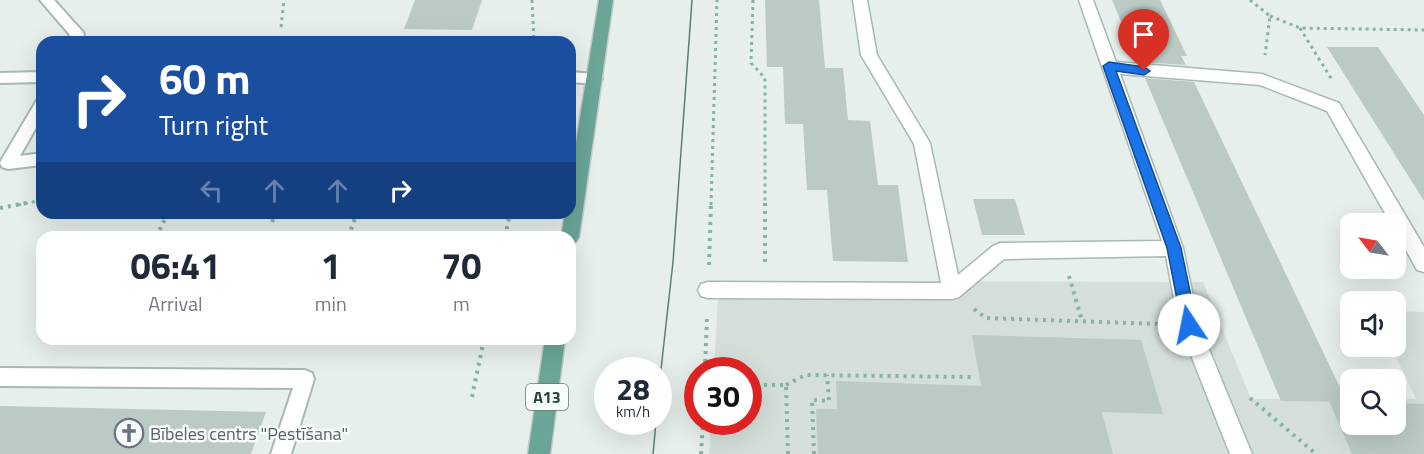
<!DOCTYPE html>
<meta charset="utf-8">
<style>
body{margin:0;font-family:"Titillium Web",sans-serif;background:#f6f6f7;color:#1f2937;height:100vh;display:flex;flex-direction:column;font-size:22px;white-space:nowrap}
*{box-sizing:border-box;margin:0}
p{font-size:20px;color:#747a83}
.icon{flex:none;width:33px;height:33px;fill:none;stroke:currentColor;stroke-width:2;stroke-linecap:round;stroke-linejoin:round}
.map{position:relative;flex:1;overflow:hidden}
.details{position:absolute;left:36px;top:231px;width:540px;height:114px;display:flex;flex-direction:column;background:#fff;border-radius:18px;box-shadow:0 6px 24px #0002}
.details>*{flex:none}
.hud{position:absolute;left:36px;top:36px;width:540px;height:183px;border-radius:18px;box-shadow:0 6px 24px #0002;background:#1a4fa0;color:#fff;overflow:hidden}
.needle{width:39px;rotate:301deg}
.buttons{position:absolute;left:1340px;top:213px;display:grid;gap:12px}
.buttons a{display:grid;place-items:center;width:66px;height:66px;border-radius:12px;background:#fff;box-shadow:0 6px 24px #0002;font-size:30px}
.speed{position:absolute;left:594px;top:357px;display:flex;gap:12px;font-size:30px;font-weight:700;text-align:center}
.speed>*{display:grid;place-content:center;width:78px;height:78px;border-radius:50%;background:#fff;box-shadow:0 6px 24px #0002;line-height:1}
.speed small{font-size:15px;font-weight:400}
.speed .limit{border:9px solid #d22;background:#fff;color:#111}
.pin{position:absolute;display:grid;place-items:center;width:51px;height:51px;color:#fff;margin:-62px -26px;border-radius:50% 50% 50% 0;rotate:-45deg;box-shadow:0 0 6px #0007}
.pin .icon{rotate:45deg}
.me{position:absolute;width:66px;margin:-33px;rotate:349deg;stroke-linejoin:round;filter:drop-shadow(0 0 4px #0008)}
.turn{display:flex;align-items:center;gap:21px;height:126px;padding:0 24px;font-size:27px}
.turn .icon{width:78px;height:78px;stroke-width:2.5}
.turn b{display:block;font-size:42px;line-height:51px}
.lanes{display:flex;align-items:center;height:57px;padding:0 24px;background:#0003;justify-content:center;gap:30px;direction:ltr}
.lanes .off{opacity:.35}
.eta{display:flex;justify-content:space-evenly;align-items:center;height:102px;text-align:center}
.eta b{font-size:36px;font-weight:700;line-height:42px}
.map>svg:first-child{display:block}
.built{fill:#d4dfda}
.building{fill:#bbcac4}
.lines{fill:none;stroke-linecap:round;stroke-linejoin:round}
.service-casing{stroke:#a8b8b2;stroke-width:4}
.minor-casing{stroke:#a8b8b2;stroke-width:3}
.primary-casing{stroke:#c2cac8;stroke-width:3}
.path-far1{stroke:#86b3a5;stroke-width:3;stroke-dasharray:3 4;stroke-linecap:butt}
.path{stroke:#86b3a5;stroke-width:4;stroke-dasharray:3 5;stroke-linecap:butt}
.service{fill:#fff;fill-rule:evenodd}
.minor{fill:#fff;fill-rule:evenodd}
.primary{fill:#6aa596;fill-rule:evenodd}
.tram{stroke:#5f7d75;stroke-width:1.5}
.route{fill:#1a73e8;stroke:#114b97;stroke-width:1.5}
.labels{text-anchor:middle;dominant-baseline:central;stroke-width:5;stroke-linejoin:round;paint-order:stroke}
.shield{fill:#f7fbf9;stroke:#637a73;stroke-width:1.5}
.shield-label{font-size:16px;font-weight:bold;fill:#24423a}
.worship-label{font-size:18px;fill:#5b616d;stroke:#f7fbf9;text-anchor:start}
</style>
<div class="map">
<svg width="1424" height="454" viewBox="0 0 1424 454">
<rect width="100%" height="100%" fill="#e6efeb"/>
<path class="built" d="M719,281L1203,282L1251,399H1350V424H1395V399H1416L1391,347L1395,346V311L1424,312V454H709L711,422H748V370H714Z"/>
<g class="building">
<path d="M415,0H482L472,30L404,29Z"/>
<path d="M765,0H819L825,68H843L848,120L870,121L878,185H898L908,262L833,261L827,190H807L803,124H785L783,67H767Z"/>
<path d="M1112,0H1160L1187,56H1181L1186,65L1138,62Z"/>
<path d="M1327,47H1378L1424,115V201Z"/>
<path d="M1145,78L1194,82L1347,402L1281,401Z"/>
<path d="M973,199H1015L1025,235H982Z"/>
<path d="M972,335L1141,340L1163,414L1102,412L1113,454H818L816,409H837L836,381L981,386Z"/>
<path d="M1329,401L1350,402V424H1395V403L1424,404V454H1352Z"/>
<path d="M0,406L266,412L251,454H0Z"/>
</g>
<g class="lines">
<g class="service-casing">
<g id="service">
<path d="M40,0H54L82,31L84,34L81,42H67L70,35Z"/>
<path d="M42,72V82L0,83V73Z"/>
<path d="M570,72L595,74L602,79L595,84L570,82Z"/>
<path d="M42,99V117L20,156L42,153V165L8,169L2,167L0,163L2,159L37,100Z"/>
<path d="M0,368L305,370L312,373L314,379L291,454H271L293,388L0,386Z"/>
</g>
</g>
<g class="minor-casing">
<path id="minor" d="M853,0H867L877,55L930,143L958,275L993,246L1000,243L1162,241L1079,0H1093L1116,62L1262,74L1339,103L1424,247V272L1417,270L1395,230V224H1391L1327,111L1260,85L1120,74L1183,248L1199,325L1252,454H1230L1179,325L1166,256L1004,259L959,297L952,299L708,298L701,296L698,290L701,284L708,282L941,283L914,144L861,55Z"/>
</g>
<g class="primary-casing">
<g id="primary">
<path d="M599,0H613L579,237L576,242L570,245V237H561L565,213H570V180Z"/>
<path d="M545,339H565L550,454H528Z"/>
</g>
</g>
<g class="path-far1">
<path d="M532,0L534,42"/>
<path d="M753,0L751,63L765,78V205"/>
<path d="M1250,0L1270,16L1265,55"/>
<path d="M1270,16L1300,28L1424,30"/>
<path d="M281,27L284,0"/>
<path d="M1300,28L1332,80"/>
<path d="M18,205L42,200"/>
<path d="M711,205L717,0"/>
</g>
<g class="path">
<path d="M765,203V264"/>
<path d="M0,208L26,203"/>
<path d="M272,222L276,213"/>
<path d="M156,237L168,213"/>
<path d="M348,237L357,213"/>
<path d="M505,237L510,213"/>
<path d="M709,265L711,203"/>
<path d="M1069,276L1082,321"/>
<path d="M974,309L986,318L1159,324"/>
<path d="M705,370L707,317"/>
<path d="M748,385H786L788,454"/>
<path d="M786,385L805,375L975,377"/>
<path d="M472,397L484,339"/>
<path d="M1250,398L1316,454"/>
<path d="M701,454L703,422"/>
<path d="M814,454L812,400L829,401L827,375"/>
</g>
<use href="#service" class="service"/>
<use href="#minor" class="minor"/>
<use href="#primary" class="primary"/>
<g class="tram">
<path d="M658,396L673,262L692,0"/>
<path d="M653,454L656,422"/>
</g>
</g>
<path class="route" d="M1109,62L1144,67L1150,71L1144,75L1116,71L1181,248L1197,325L1195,329L1189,331L1184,329L1182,325L1167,248L1103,66Z"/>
<defs>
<g id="church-ring" transform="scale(1.5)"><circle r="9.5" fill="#f7fbf9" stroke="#6b7280" stroke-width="1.5"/><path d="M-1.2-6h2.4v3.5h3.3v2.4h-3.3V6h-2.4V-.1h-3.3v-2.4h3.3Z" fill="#6b7280"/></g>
</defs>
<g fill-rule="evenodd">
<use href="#church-ring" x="129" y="433"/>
</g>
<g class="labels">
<rect class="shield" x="526" y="384" width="42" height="26" rx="4.5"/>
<g class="shield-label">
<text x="547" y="397">A13</text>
</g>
<g class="worship-label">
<text x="150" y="433">Bībeles centrs "Pestīšana"</text>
</g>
</g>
</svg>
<div class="buttons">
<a><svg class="needle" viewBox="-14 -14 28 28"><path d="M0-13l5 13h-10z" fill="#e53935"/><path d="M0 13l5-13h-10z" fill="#747a83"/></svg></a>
<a><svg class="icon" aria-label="sound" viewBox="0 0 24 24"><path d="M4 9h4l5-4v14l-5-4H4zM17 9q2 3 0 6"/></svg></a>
<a><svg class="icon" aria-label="search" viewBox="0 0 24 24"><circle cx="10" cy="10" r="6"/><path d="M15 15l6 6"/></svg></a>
</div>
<div class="speed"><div>28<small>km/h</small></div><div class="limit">30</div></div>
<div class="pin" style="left:1144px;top:71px;background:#d93025"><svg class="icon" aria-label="arrive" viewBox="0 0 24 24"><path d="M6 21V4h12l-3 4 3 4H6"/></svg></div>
<svg class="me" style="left:1189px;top:325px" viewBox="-20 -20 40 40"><circle r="19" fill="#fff"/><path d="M0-13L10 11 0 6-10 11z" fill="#1a73e8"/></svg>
<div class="hud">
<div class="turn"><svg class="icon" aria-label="right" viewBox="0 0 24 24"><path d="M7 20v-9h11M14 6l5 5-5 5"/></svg><div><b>60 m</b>Turn right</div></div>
<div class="lanes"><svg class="icon off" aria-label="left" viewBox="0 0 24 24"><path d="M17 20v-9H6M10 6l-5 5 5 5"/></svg><svg class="icon off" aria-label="ahead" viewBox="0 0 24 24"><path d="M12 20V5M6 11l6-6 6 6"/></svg><svg class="icon off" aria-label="ahead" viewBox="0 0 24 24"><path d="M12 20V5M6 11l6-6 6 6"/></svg><svg class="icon" aria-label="right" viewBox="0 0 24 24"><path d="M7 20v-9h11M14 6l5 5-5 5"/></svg></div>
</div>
<section class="details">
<div class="eta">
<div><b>06:41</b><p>Arrival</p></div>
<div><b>1</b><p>min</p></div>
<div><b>70</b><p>m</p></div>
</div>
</section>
</div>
